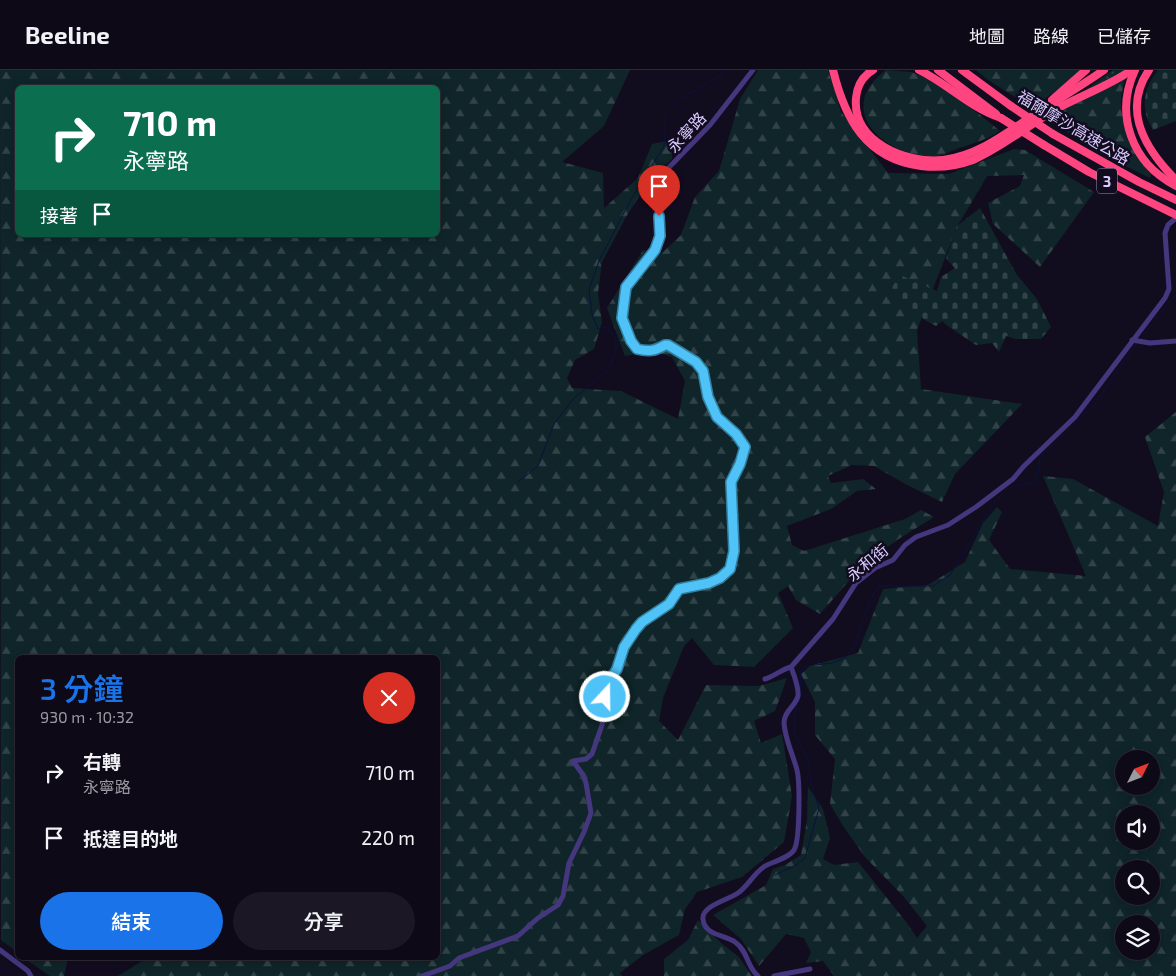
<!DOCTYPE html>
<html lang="zh-TW">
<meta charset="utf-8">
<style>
body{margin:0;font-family:"Exo 2","Noto Sans TC",sans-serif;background:#1c1724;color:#f1f3f6;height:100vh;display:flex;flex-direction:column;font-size:19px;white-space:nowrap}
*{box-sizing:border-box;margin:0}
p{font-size:16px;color:#9b9aa1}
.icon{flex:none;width:28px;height:28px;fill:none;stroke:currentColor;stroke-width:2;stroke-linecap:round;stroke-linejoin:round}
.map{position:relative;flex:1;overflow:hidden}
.side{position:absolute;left:15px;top:585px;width:425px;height:305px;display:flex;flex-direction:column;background:#0e0917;border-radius:8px;box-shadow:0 2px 12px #0003,0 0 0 1px #2e2a36}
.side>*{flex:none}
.guide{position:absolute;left:15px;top:15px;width:425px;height:152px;border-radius:8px;box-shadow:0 2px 12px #0003,0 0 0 1px #2e2a36;background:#0b6e4f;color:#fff;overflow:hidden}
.needle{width:32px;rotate:48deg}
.tools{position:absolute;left:1115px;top:680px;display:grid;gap:10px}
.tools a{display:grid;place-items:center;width:45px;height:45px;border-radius:50%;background:#0e0917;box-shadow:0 2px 12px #0003,0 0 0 1px #2e2a36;font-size:25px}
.pin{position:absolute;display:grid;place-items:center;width:42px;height:42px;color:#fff;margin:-51px -21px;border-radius:50% 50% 50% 0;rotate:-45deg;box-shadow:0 0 5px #0007}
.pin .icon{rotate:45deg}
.me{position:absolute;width:55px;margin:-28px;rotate:21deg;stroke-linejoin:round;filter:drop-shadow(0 0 4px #0008)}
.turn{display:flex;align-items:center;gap:18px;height:105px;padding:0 25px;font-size:22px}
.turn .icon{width:65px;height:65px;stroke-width:2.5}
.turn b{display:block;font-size:35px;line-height:42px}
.then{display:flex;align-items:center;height:48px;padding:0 25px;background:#0003;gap:10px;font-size:19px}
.round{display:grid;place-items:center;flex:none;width:52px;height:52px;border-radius:26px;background:#1c1724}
.headline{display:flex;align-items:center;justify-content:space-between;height:85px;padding:0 25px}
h1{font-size:30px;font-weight:600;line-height:38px;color:#1a73e8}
.button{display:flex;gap:10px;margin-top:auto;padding:10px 25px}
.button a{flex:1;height:58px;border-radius:30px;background:#1a73e8;color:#fff;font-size:20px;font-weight:600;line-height:58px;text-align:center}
.button a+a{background:#1c1724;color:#f1f3f6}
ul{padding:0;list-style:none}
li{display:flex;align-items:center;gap:15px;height:65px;padding:0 25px}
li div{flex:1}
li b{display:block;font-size:19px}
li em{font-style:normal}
header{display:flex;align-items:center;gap:30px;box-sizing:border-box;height:70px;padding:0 25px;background:#0e0917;border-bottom:1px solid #2e2a36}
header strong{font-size:24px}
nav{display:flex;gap:28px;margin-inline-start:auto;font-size:18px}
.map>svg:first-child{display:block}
.grass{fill:url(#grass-dots)}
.forest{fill:url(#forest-firs);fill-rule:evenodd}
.cemetery{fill:url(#cemetery-stones)}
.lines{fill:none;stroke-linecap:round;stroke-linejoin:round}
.stream{stroke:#09133b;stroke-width:1}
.minor{stroke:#45377e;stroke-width:5}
.highway{stroke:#ff4580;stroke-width:8}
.highway-bridge{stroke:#ff4580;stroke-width:8}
.route-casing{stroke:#337fa1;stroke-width:12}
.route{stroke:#4fc3f7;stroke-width:9}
.labels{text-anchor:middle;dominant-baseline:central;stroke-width:5;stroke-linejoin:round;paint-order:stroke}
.shield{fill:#120c1f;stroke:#9d91bc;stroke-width:1}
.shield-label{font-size:15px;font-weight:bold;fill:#d9caff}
.street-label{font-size:16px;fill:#d9caff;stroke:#120c1f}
</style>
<header>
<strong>Beeline</strong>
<nav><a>地圖</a><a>路線</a><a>已儲存</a></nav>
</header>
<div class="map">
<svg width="1176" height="906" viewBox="0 0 1176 906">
<defs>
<pattern id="grass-dots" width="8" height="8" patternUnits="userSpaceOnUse" patternTransform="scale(1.25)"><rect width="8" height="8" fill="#0f2529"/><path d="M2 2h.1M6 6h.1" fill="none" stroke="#314349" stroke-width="1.8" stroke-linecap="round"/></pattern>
<pattern id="forest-firs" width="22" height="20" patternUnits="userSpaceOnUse" patternTransform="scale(1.25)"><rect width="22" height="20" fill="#0f2529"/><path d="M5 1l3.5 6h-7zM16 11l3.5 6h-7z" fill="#314349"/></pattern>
<pattern id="cemetery-stones" width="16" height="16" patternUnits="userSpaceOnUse" patternTransform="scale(1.25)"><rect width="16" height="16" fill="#0f2529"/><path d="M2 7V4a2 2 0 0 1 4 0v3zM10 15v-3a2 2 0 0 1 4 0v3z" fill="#314349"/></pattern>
</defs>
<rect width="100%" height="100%" fill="#120c1f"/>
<path class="grass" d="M1113,0H1127L1083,22Z"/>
<g class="forest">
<path d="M0,0H630L604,56L562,92L603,103L604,138L638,108L652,74L672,70V89L649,111L626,147L602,192L598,223L602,252L594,279L575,290L567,308L572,318L621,321L678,349L685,311L672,287L651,281L625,286L607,238L643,180L661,184L681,165L695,127L719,101L740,29L758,0H828L841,42L888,103L949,104L1014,79L1025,80L1094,122L1040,197L993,154L988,133L1020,116L1024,105L987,106L957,157L917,260L921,319L1022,334L955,404L942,432L907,415L874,396L852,395L828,406L831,413L863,409L876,419L857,421L831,439L787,456L792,475L804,481L905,449L921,440L934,447L897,470L862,496L820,544L796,530L788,516L778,523L793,558L754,597L714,595L692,568L684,576L663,628L659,651L678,670L706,615L759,616L787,608L775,641L754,651L761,673L782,664L792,726L784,772L742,807L697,822L685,839L679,865L643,885L620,903L622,906H118L147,888H438V588H18L17,882L1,870ZM18,18H438V165H18Z"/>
<path d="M886,0L911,2L927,8L979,44L1000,61C985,71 970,74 954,80C948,82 942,86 936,87C931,87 925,86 921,85C875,79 838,35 886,0Z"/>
<path d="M976,0H1081L1064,15L1032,38L988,10Z"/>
<path d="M1125,8C1124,15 1121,24 1121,31C1122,64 1134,76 1152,102L1150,108L1091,79L1047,48Z"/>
<path d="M1176,342V906H834L823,891L806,893L811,882L804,868L786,864L759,896L741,869L713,845L766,815L773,799L785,795L801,785L807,750L808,717L823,739L830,768L823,789L834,795L858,792L907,853L917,868L927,856L904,827L865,787L843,756L830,734L835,689L815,665V632L801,604L810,596L858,583L883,519L928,515L965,492L983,453L997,437L1002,442L989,470L1010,499L1086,506L1043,406L1073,409L1158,456L1164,422L1145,367ZM1124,689H1151V716H1124ZM1124,744H1151V771H1124ZM1124,799H1151V826H1124ZM1124,854H1151V881H1124Z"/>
<path d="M698,850L721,873L739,887L752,906H664V889L688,870Z"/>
<path d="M24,888H68L64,906H50Z"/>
</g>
<g class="cemetery">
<path d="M1158,0H1176V51L1153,60C1140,39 1143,19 1158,0Z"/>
<path d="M980,138L1017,205L1037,229L1051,257L1041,269H1016L1006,266L999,282L992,273L976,275L949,257L942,251L936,256L923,249L920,241L901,235L889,222L900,205L937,221L941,207L955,198L946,189L957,156Z"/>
</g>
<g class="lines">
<g class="stream">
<path d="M1140,270L1176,224"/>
<path d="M518,412L538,396L554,354L574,328L607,302L616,283V270L606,257L598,259L592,244L589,220L599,191L630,131L664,76L666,45L679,29L722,5L724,0"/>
<path d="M775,805L796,795L805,788L819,738L812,718L808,689L794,663V646L801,625L800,601L806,596L832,593L845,588L856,574L860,557L872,527L879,516H933L950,505L996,430L1008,418L1033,412L1038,405L1040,387L1095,334L1137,273"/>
<path d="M0,898L7,906"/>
</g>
<g class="minor">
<path d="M1132,270L1150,273L1176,271"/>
<path d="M765,609C775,606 782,599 791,597"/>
<path d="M0,880L28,901L31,906"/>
<path d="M422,906L450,896L459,888L518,866L538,848L558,835L563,826L569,793L584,762L591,743L586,713L583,705L573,691L586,689L592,684L602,655L606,616L617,599L624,577L642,552L669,534L679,519L709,513L720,507L730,499L734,481L731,412L740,394L745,377L736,364L717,347L707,327L703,301L696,293L669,275H665C655,281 648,282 637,279L631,271L622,248L624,229L626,217L655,179L660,166L659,146L654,113L710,55L753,0"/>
<path d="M758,906C747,897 748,881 735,872C725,865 704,865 703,849C701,836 730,829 738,823C748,816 754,803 765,796C773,792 790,787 794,780C800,771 800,712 797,700C793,684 785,670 784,653C784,641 795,637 798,626C799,617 794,605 791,597L833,549L856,513L875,498L893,490L905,475L916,467L948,455L976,437L1013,409L1024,396L1075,347L1165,228L1169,219L1165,163L1168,155L1176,148"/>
<path d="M774,906L810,899"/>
</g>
<g class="highway">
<path d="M833,0C845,49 866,89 921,96C938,98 957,96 973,90C1002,77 1025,58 1051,42C1077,27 1107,17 1132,0"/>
<path d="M873,0C863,6 857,16 856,28C852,72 906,94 943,90C982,85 1011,59 1043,39C1064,26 1084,14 1104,0"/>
<path d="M919,0C948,14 970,38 1001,48"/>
<path d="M938,0L996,44"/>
<path d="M962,0L1011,36"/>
<path d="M1135,0C1114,45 1132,93 1176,116"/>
<path d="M1149,0C1121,41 1146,80 1176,110"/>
<path d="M1052,30L1086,0"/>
<path d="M1053,64L1139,112L1176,130"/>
<path d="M1044,75L1089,102L1176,145"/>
</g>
<g class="highway-bridge">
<path d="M1011,36L1053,64"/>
<path d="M1001,48L1044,75"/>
</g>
</g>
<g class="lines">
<g class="route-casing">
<path id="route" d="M605,627L606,616L617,599L624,577L636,559L642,552L669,534L679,519L709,513L720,508L730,499L734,481L731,412L740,394L745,377L736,364L717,347L708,327L703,301L696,292L668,275H665C655,281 648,282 637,279L631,271L622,248L626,217L655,180L660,166L659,146"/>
</g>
<use href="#route" class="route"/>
</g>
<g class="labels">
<rect class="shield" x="1097" y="98.5" width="20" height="25" rx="4"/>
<g class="shield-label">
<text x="1107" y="111">3</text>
</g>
<g class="street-label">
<text transform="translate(1074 57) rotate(31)">福爾摩沙高速公路</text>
<text transform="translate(686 62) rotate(-47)">永寧路</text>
<text transform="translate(867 492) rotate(-39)">永和街</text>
</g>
</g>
</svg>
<div class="tools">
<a><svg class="needle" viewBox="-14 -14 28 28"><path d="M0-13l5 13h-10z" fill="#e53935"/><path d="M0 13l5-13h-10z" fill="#9b9aa1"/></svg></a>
<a><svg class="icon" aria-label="sound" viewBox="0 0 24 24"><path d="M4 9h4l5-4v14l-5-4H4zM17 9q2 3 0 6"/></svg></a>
<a><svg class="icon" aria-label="search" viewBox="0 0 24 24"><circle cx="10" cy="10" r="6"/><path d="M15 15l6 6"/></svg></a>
<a><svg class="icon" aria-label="layers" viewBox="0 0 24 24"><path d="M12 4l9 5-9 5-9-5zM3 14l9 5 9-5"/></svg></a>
</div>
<div class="pin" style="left:659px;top:146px;background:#d93025"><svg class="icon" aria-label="arrive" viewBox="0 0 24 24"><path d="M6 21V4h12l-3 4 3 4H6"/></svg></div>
<svg class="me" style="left:605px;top:627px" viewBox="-20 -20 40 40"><circle r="17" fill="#4fc3f7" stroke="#fff" stroke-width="3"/><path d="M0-11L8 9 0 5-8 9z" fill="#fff"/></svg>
<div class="guide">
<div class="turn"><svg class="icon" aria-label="right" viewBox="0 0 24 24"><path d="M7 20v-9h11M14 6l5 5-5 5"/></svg><div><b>710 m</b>永寧路</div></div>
<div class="then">接著<svg class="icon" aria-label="arrive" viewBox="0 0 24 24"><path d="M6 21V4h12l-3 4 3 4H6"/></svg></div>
</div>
<section class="side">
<div class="headline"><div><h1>3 分鐘</h1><p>930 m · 10:32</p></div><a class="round" style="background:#d93025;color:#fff"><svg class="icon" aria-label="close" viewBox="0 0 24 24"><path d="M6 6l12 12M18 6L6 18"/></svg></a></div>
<ul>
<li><svg class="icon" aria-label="right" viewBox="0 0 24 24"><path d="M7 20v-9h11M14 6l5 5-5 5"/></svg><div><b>右轉</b><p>永寧路</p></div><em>710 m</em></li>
<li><svg class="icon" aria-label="arrive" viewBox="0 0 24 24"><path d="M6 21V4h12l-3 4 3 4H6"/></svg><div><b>抵達目的地</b></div><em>220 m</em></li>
</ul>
<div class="button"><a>結束</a><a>分享</a></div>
</section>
</div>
